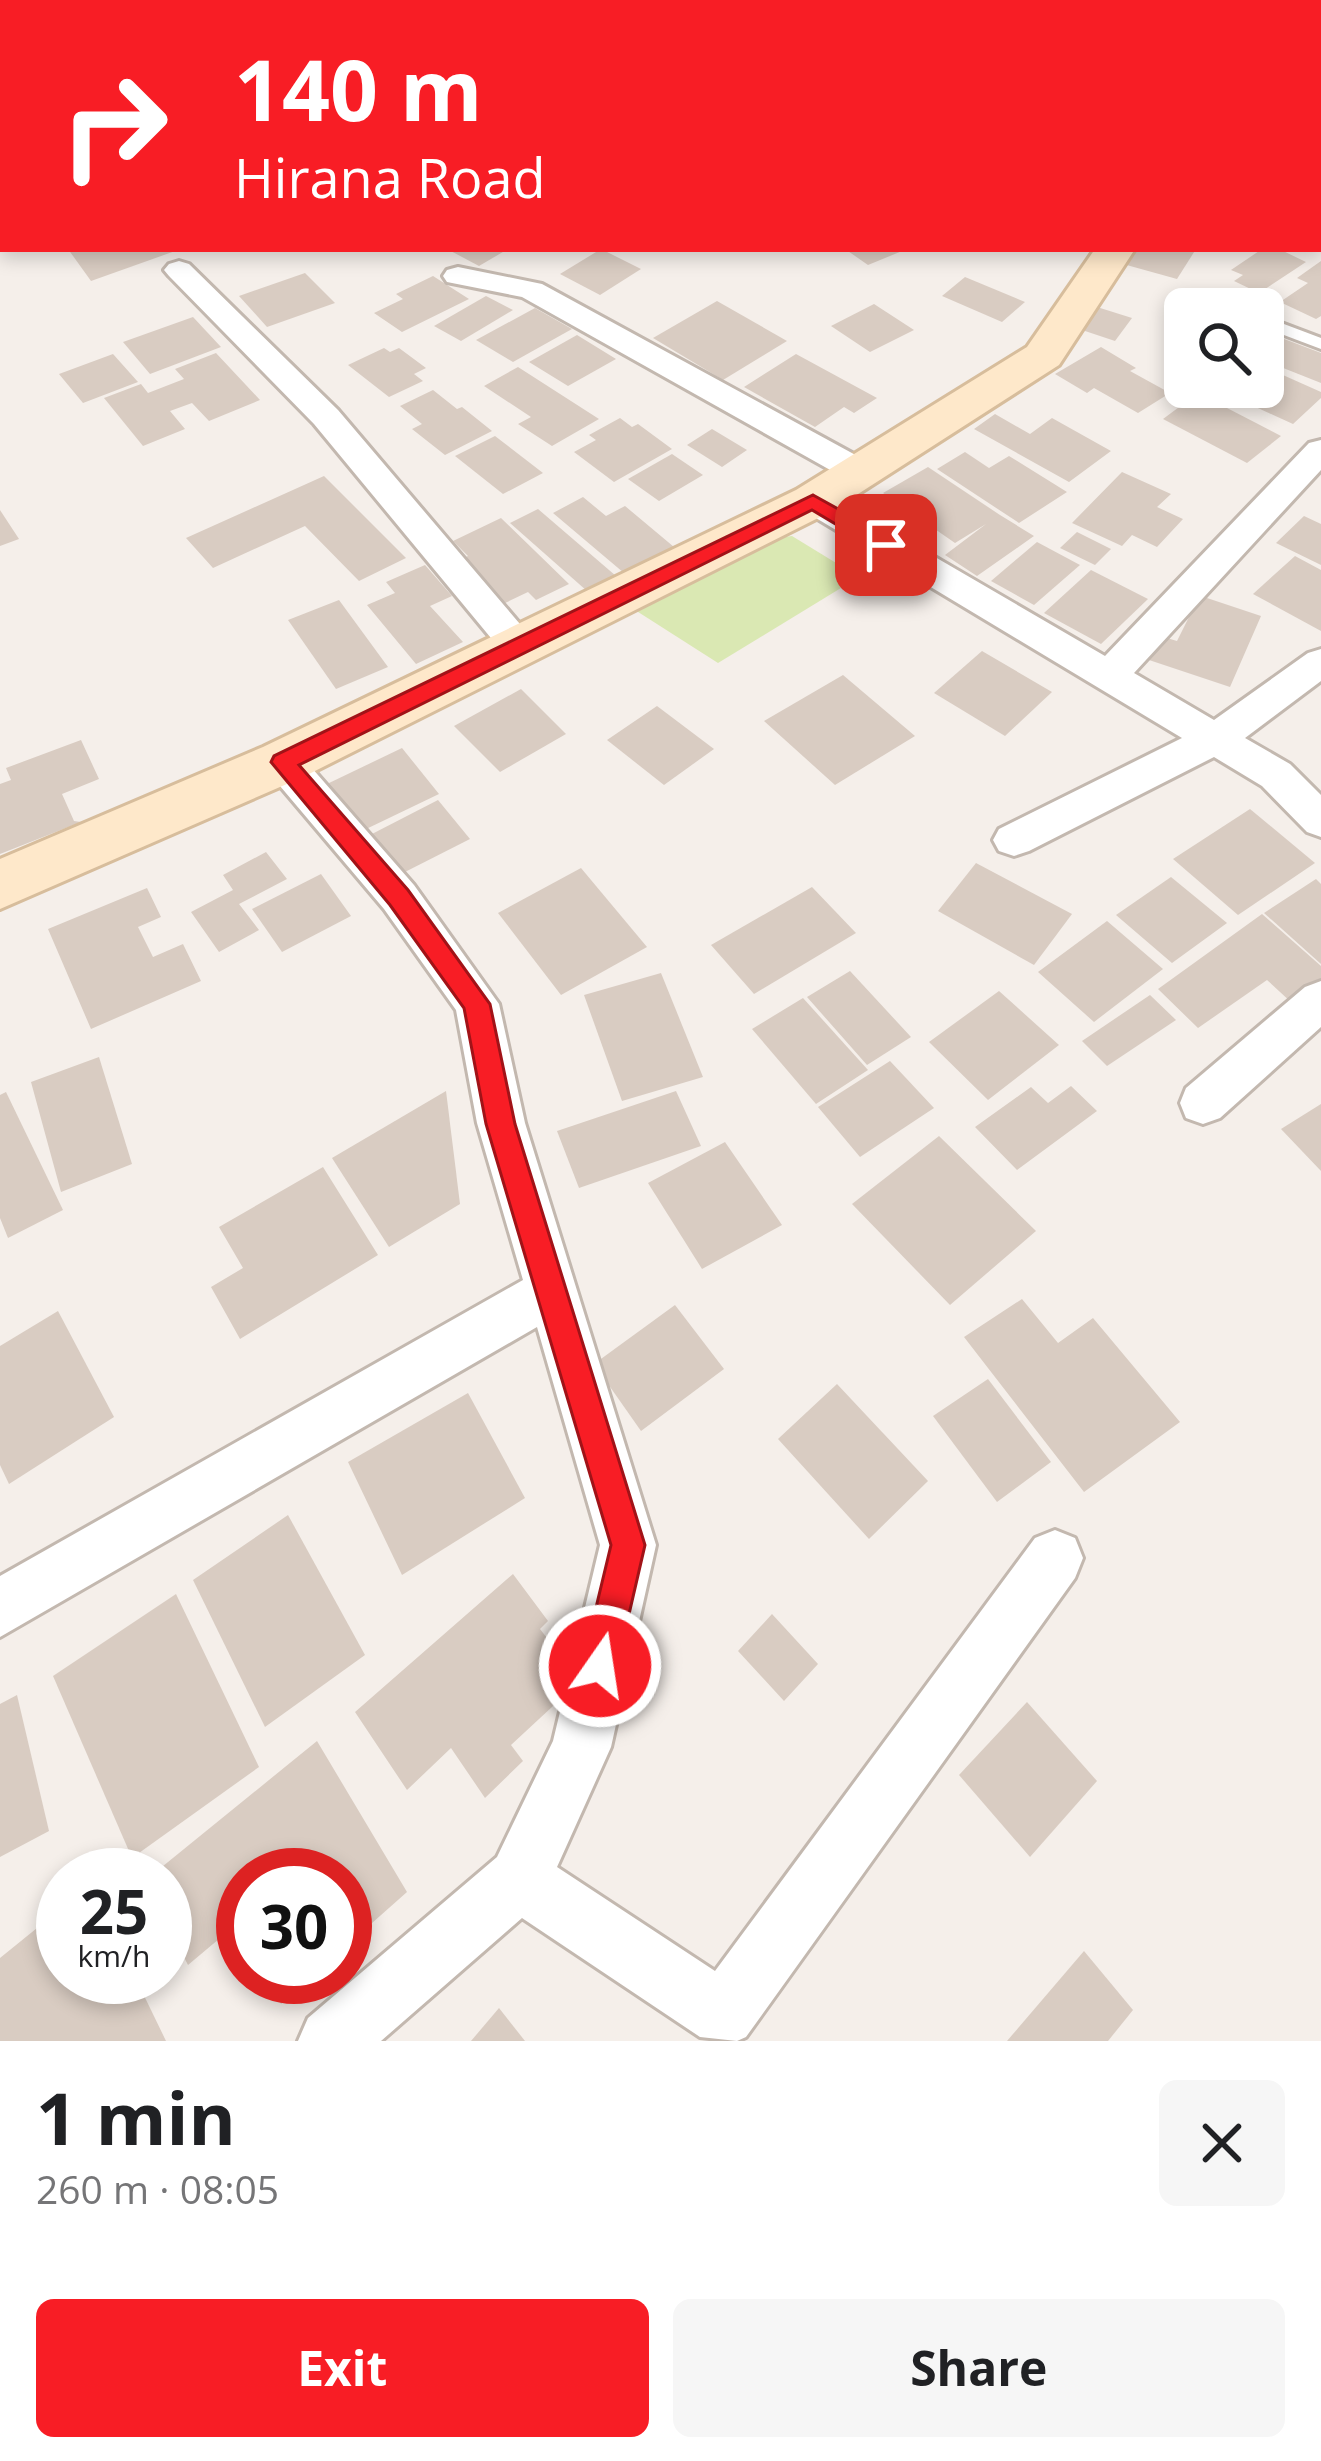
<!DOCTYPE html>
<meta charset="utf-8">
<style>
body{margin:0;font-family:"Open Sans",sans-serif;background:#f6f6f6;color:#202124;height:100vh;display:flex;flex-direction:column;font-size:45px;white-space:nowrap}
*{box-sizing:border-box;margin:0}
p{font-size:39px;color:#757577}
.icon{flex:none;width:66px;height:66px;fill:none;stroke:currentColor;stroke-width:2;stroke-linecap:round;stroke-linejoin:round}
.map{position:relative;height:2041px;overflow:hidden}
.panel{display:flex;flex-direction:column;background:#fff;flex:1}
.panel>*{flex:none}
.top-card{position:absolute;left:0px;top:0px;width:1323px;height:252px;box-shadow:0 6px 18px #0003;background:#f81d25;color:#fff;overflow:hidden}
.fabs{position:absolute;left:1164px;top:288px;display:grid;gap:24px}
.fabs a{display:grid;place-items:center;width:120px;height:120px;border-radius:18px;background:#fff;box-shadow:0 6px 18px #0003;font-size:60px}
.speed{position:absolute;left:36px;top:1848px;display:flex;gap:24px;font-size:60px;font-weight:700;text-align:center}
.speed>*{display:grid;place-content:center;width:156px;height:156px;border-radius:50%;background:#fff;box-shadow:0 6px 18px #0003;line-height:1}
.speed small{font-size:30px;font-weight:400}
.speed .limit{border:18px solid #d22;background:#fff;color:#111}
.pin{position:absolute;display:grid;place-items:center;width:102px;height:102px;color:#fff;margin:-51px;border-radius:24px;box-shadow:0 6px 18px #0006}
.me{position:absolute;width:132px;margin:-66px;rotate:13deg;stroke-linejoin:round;filter:drop-shadow(0 0 9px #0008)}
.turn{display:flex;align-items:center;gap:42px;height:252px;padding:0 36px;font-size:54px}
.turn .icon{width:156px;height:156px;stroke-width:2.5}
.turn b{display:block;font-size:84px;line-height:102px}
.round{display:grid;place-items:center;flex:none;width:126px;height:126px;border-radius:18px;background:#f6f6f6}
.summary{display:flex;align-items:center;justify-content:space-between;height:204px;padding:0 36px}
h1{font-size:72px;font-weight:700;line-height:90px}
.button{display:flex;gap:24px;margin-top:auto;padding:24px 36px}
.button a{flex:1;height:138px;border-radius:18px;background:#f81d25;color:#fff;font-size:48px;font-weight:700;line-height:138px;text-align:center}
.button a+a{background:#f6f6f6;color:#202124}
.map>svg:first-child{display:block}
.green{fill:#dae8b3}
.building{fill:#d9ccc2}
.lines{fill:none;stroke-linecap:round;stroke-linejoin:round}
.lane-casing{stroke:#c3b8af;stroke-width:6}
.street-casing{stroke:#c3b8af;stroke-width:6}
.secondary-casing{stroke:#d7bd9c;stroke-width:6}
.lane{fill:#fff;fill-rule:evenodd}
.street{fill:#fff;fill-rule:evenodd}
.secondary{fill:#fee8ca;fill-rule:evenodd}
.route{fill:#f81d25;stroke:#a11318;stroke-width:3}
</style>
<div class="map">
<svg width="1321" height="2041" viewBox="0 0 1321 2041">
<rect width="100%" height="100%" fill="#f5efea"/>
<path class="green" d="M792,536L859,577L718,663L635,610L768,539Z"/>
<g class="building">
<path d="M68,249H178V250L91,281Z"/>
<path d="M447,249H508L479,266Z"/>
<path d="M601,249L641,269L600,295L560,274Z"/>
<path d="M845,249H907L868,265Z"/>
<path d="M1133,249H1196L1177,279L1123,264Z"/>
<path d="M1262,249H1279L1306,262L1259,293L1234,281L1243,275L1231,270Z"/>
<path d="M1321,261V316L1316,319L1280,302L1308,283L1297,278Z"/>
<path d="M305,273L335,303L267,327L239,296Z"/>
<path d="M433,276L469,299L402,332L374,313L403,299L396,294Z"/>
<path d="M965,277L1025,302L1002,322L942,296Z"/>
<path d="M486,296L513,310L461,341L434,326Z"/>
<path d="M717,301L787,341L723,380L653,338Z"/>
<path d="M874,304L914,330L870,352L831,326Z"/>
<path d="M1097,307L1132,318L1115,341L1079,329Z"/>
<path d="M535,308L572,329L513,362L476,340Z"/>
<path d="M193,317L221,347L150,374L123,342Z"/>
<path d="M1271,334L1321,353V383L1263,360V342Z"/>
<path d="M577,335L616,359L568,386L529,362Z"/>
<path d="M1101,347L1136,368L1130,371L1170,393L1138,413L1094,388L1087,393L1055,374Z"/>
<path d="M384,348L390,352L399,348L426,368L414,374L423,381L389,397L348,365Z"/>
<path d="M216,353L260,400L209,421L192,403L170,411L185,429L143,446L104,398L141,384L148,393L184,379L175,369Z"/>
<path d="M113,354L138,382L83,403L59,374Z"/>
<path d="M796,354L877,398L854,413L844,407L815,427L744,387Z"/>
<path d="M1263,366L1321,392V398L1293,424L1212,387H1263Z"/>
<path d="M518,367L599,419L552,446L518,424L531,417L484,386Z"/>
<path d="M433,390L457,409L462,407L492,431L445,455L412,429L422,424L400,406Z"/>
<path d="M1198,393L1281,436L1247,463L1163,419Z"/>
<path d="M995,414L1030,434L1052,418L1111,451L1069,482L974,429Z"/>
<path d="M620,418L632,427L638,424L672,449L614,482L574,452L596,440L589,435Z"/>
<path d="M712,429L747,450L722,467L687,445Z"/>
<path d="M495,436L543,473L503,494L455,456Z"/>
<path d="M965,452L989,468L1009,456L1067,492L1019,523L937,469Z"/>
<path d="M672,454L703,475L659,501L628,479Z"/>
<path d="M928,467L1000,515L1034,536L977,576L945,555L986,524L955,543L883,493Z"/>
<path d="M1122,472L1171,494L1157,507L1183,519L1157,547L1132,535L1122,546L1072,523Z"/>
<path d="M324,476L406,558L359,581L305,526L213,568L186,538Z"/>
<path d="M583,497L606,516L625,506L674,547L624,573L553,513Z"/>
<path d="M538,509L616,576L587,591L510,523Z"/>
<path d="M0,510L19,539L0,546Z"/>
<path d="M1304,516L1321,524V565L1276,543Z"/>
<path d="M501,518L569,584L536,600L528,592L503,604L459,560L468,556L453,541Z"/>
<path d="M1077,532L1111,549L1095,565L1060,548Z"/>
<path d="M1037,542L1080,565L1034,605L991,581Z"/>
<path d="M1295,556L1321,570V631L1253,594Z"/>
<path d="M425,565L452,596L430,606L463,642L416,664L367,605L395,593L386,582Z"/>
<path d="M1091,570L1148,599L1101,644L1044,613Z"/>
<path d="M1192,593L1261,616L1230,687L1149,660L1160,636L1177,641L1189,617L1182,614Z"/>
<path d="M339,600L388,667L336,689L288,620Z"/>
<path d="M982,651L1052,692L1005,736L934,693Z"/>
<path d="M843,675L915,736L835,785L764,721Z"/>
<path d="M521,689L566,734L500,772L454,726Z"/>
<path d="M657,706L714,749L664,785L607,740Z"/>
<path d="M81,740L99,779L62,794L74,821L81,822L0,854V784L11,780L6,768Z"/>
<path d="M402,748L439,794L362,831L327,784Z"/>
<path d="M438,800L470,839L401,874L372,834Z"/>
<path d="M1250,809L1315,863L1238,915L1173,859Z"/>
<path d="M266,852L287,879L239,904L259,930L219,952L191,912L233,890L223,875Z"/>
<path d="M976,863L1072,914L1034,965L938,911Z"/>
<path d="M581,868L647,947L561,995L498,913Z"/>
<path d="M321,874L351,916L282,952L252,909Z"/>
<path d="M1171,877L1227,923L1172,963L1116,915Z"/>
<path d="M1316,879L1321,884V964L1264,913Z"/>
<path d="M812,887L856,933L754,994L711,945Z"/>
<path d="M147,888L161,917L138,927L153,957L183,944L201,981L91,1029L48,929Z"/>
<path d="M1262,914L1321,966V984L1293,1004L1267,980L1198,1028L1158,989Z"/>
<path d="M1107,921L1163,969L1094,1022L1038,972Z"/>
<path d="M850,971L911,1037L867,1065L807,997Z"/>
<path d="M661,973L703,1077L622,1101L584,995Z"/>
<path d="M999,991L1059,1045L988,1100L929,1042Z"/>
<path d="M1150,995L1176,1020L1107,1066L1082,1041Z"/>
<path d="M803,998L868,1070L816,1104L752,1029Z"/>
<path d="M99,1057L132,1164L61,1192L31,1082Z"/>
<path d="M890,1061L934,1108L860,1157L818,1107Z"/>
<path d="M1071,1086L1097,1111L1017,1170L975,1127L1031,1087L1048,1103Z"/>
<path d="M446,1091L460,1204L389,1247L332,1158Z"/>
<path d="M676,1091L701,1146L579,1188L557,1131Z"/>
<path d="M6,1092L63,1210L8,1238L0,1218V1095Z"/>
<path d="M1321,1104V1171L1281,1129Z"/>
<path d="M939,1136L1036,1231L950,1305L852,1204Z"/>
<path d="M725,1142L782,1225L702,1269L648,1183Z"/>
<path d="M323,1167L378,1255L240,1339L211,1287L243,1268L219,1227Z"/>
<path d="M1022,1299L1058,1343L1093,1318L1180,1422L1084,1492L964,1337Z"/>
<path d="M675,1305L724,1369L641,1431L594,1364Z"/>
<path d="M58,1311L114,1417L9,1484L0,1465V1346Z"/>
<path d="M988,1379L1051,1462L997,1502L933,1416Z"/>
<path d="M837,1384L928,1481L869,1539L778,1439Z"/>
<path d="M468,1393L525,1498L402,1575L348,1462Z"/>
<path d="M288,1515L365,1655L265,1727L193,1580Z"/>
<path d="M513,1574L548,1621L540,1629L580,1681L511,1745L523,1761L485,1798L451,1748L407,1790L355,1712Z"/>
<path d="M176,1594L259,1767L132,1858L53,1676Z"/>
<path d="M772,1614L818,1664L784,1701L738,1651Z"/>
<path d="M17,1695L49,1831L0,1857V1704Z"/>
<path d="M1027,1702L1097,1781L1030,1857L959,1775Z"/>
<path d="M317,1741L407,1892L345,1947V1875H243V1933L238,1923L188,1965L165,1920V1875H152Z"/>
<path d="M63,1907V1977H135L166,2041H0V1958Z"/>
<path d="M1084,1951L1133,2010L1108,2041H1007Z"/>
<path d="M266,1977H311L281,2004Z"/>
<path d="M499,2008L525,2041H471Z"/>
</g>
<g class="lines">
<g class="lane-casing">
<g id="lane">
<path d="M1226,300L1243,309L1220,308V302Z"/>
<path d="M1263,316L1321,338V349L1263,327Z"/>
</g>
</g>
<g class="street-casing">
<g id="street">
<path d="M254,0H278L280,3H256Z"/>
<path d="M621,0H648L650,3H623Z"/>
<path d="M920,0H951L953,3H922Z"/>
<rect x="0" y="119" width="3" height="16"/>
<rect x="1320" y="185" width="1" height="16"/>
<path d="M179,261L189,264L338,410L531,637L537,646L531,655L518,659L505,655L314,424L169,276L164,270L169,264Z"/>
<path d="M458,267L542,284L872,464L877,472L872,480H848L522,297L447,282L443,276L447,270Z"/>
<path d="M1321,440V470L1134,673L1214,720L1308,653L1321,649V681L1245,738L1290,764L1321,795V837L1307,832L1262,786L1214,757L1029,851L1014,856L999,851L993,840L999,829L1182,738L801,509L796,501L801,493H825L1105,656L1309,443Z"/>
<path d="M283,747L297,751L414,885L499,1004L525,1123L656,1545L611,1747L557,1867L715,1971L1035,1538L1055,1530L1075,1538L1083,1558L1075,1578L746,2037L737,2041L700,2037L522,1918L381,2041H298L308,2018L497,1857L553,1741L600,1545L537,1327L0,1637V1576L523,1280L477,1123L456,1010L384,909L269,773L263,762L269,751Z"/>
<path d="M1321,981V1027L1220,1118L1203,1124L1186,1118L1180,1103L1186,1088L1305,987Z"/>
</g>
</g>
<g class="secondary-casing">
<g id="secondary">
<path d="M1280,0H1314L1278,3Z"/>
<path d="M1095,249H1135L1059,365L830,512L303,777L0,909V859L263,747L796,490L1027,347Z"/>
</g>
</g>
<use href="#lane" class="lane"/>
<use href="#street" class="street"/>
<use href="#secondary" class="secondary"/>
</g>
<path class="route" d="M813,495L894,540V550H879L812,510L299,765L408,890L490,1004L515,1124L645,1545L617,1666L612,1679L600,1684L587,1679L582,1666L611,1545L486,1124L464,1008L390,905L271,762L274,756Z"/>
</svg>
<div class="fabs">
<a><svg class="icon" aria-label="search" viewBox="0 0 24 24"><circle cx="10" cy="10" r="6"/><path d="M15 15l6 6"/></svg></a>
</div>
<div class="speed"><div>25<small>km/h</small></div><div class="limit">30</div></div>
<div class="pin" style="left:886px;top:545px;background:#d93025"><svg class="icon" aria-label="arrive" viewBox="0 0 24 24"><path d="M6 21V4h12l-3 4 3 4H6"/></svg></div>
<svg class="me" style="left:600px;top:1666px" viewBox="-20 -20 40 40"><circle r="17" fill="#f81d25" stroke="#fff" stroke-width="3"/><path d="M0-11L8 9 0 5-8 9z" fill="#fff"/></svg>
<div class="top-card">
<div class="turn"><svg class="icon" aria-label="right" viewBox="0 0 24 24"><path d="M7 20v-9h11M14 6l5 5-5 5"/></svg><div><b>140 m</b>Hirana Road</div></div>
</div>
</div>
<section class="panel">
<div class="summary"><div><h1>1 min</h1><p>260 m · 08:05</p></div><a class="round"><svg class="icon" aria-label="close" viewBox="0 0 24 24"><path d="M6 6l12 12M18 6L6 18"/></svg></a></div>
<div class="button"><a>Exit</a><a>Share</a></div>
</section>
